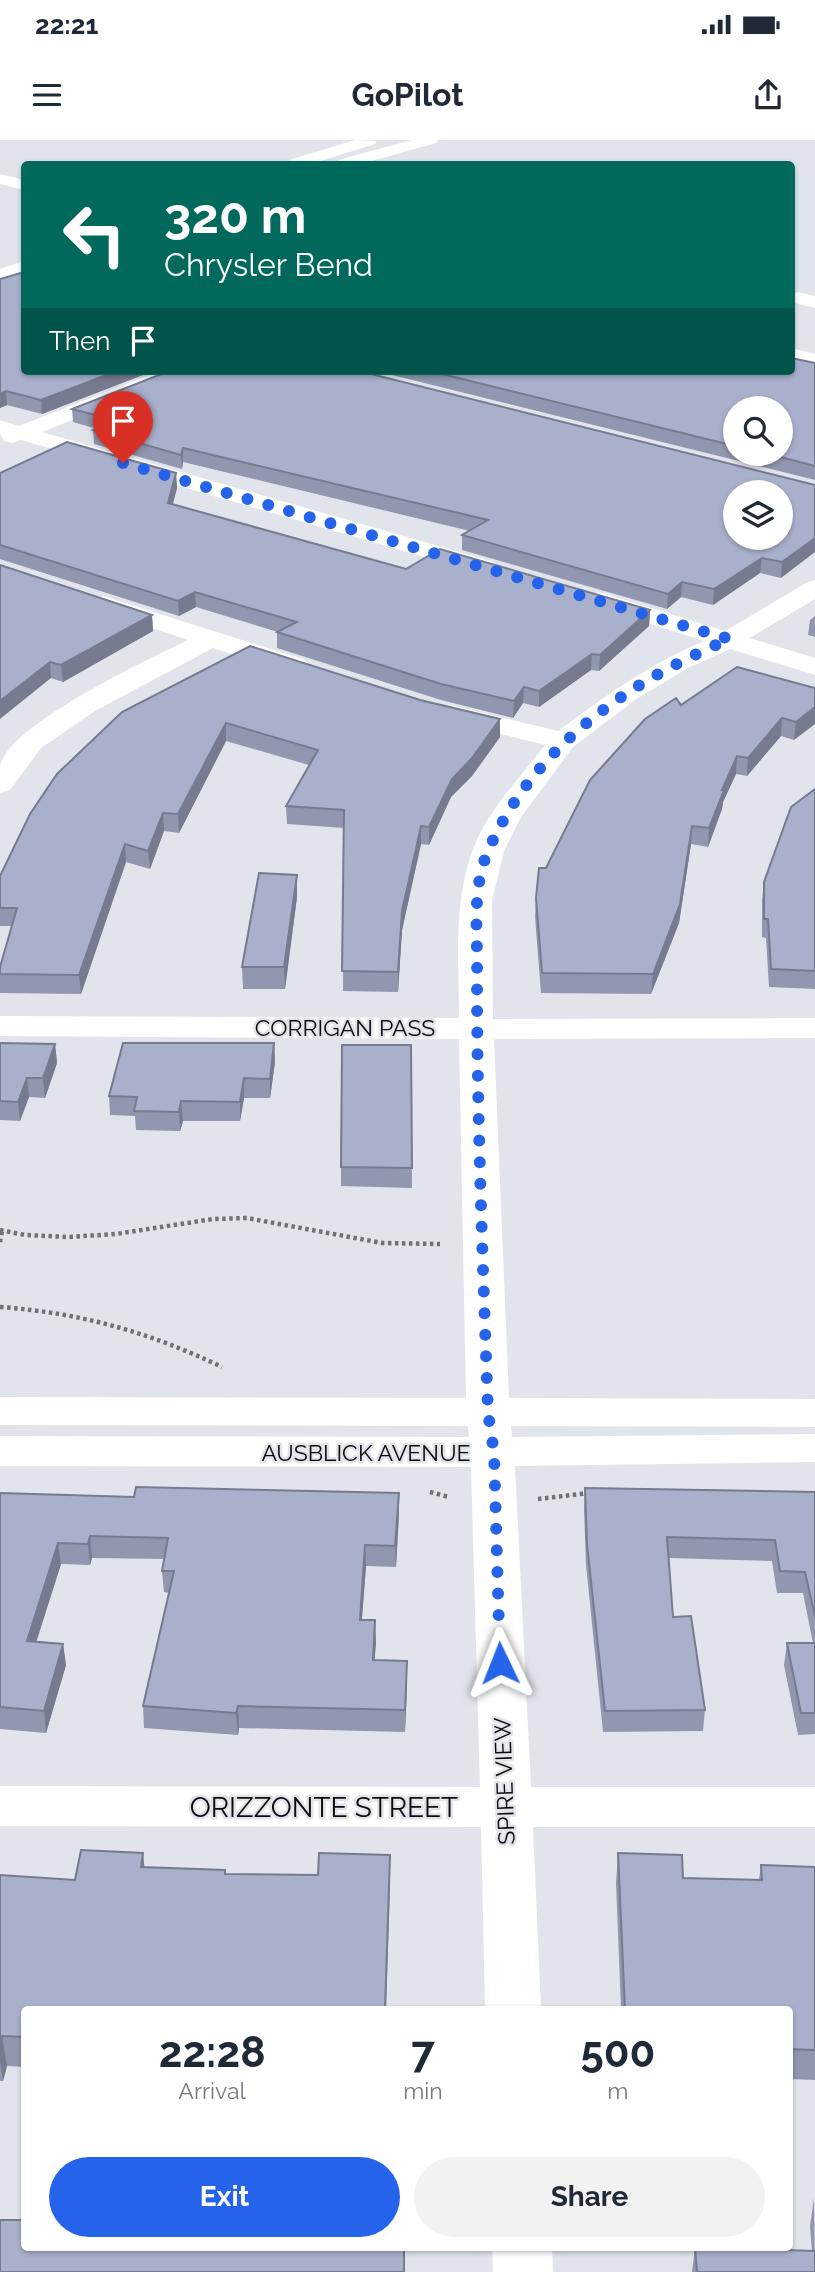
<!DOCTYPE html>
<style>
body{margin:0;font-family:Raleway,sans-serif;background:#f2f2f3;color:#1f2937;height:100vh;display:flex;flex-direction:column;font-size:26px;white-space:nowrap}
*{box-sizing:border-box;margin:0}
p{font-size:23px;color:#747a83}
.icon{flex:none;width:38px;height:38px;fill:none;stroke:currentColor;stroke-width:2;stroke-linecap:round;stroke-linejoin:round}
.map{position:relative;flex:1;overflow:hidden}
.details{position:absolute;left:21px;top:1866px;width:772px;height:245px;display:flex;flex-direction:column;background:#fff;border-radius:7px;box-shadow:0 2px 5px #0004}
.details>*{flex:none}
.guide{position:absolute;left:21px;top:21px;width:774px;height:214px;border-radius:7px;box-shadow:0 2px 5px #0004;background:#00695c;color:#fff;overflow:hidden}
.buttons{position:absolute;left:723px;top:256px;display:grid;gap:14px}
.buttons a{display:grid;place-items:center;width:70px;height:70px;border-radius:50%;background:#fff;box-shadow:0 2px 5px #0004;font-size:35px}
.pin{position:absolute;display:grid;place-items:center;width:60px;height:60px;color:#fff;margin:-72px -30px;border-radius:50% 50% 50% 0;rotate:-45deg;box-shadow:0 0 7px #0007}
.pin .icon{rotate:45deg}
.me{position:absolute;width:77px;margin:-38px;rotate:358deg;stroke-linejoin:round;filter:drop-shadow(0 0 5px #0008)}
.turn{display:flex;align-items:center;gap:24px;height:147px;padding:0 28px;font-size:32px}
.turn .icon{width:91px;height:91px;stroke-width:2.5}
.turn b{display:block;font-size:49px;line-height:60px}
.then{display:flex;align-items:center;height:66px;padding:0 28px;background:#0003;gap:14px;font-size:26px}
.eta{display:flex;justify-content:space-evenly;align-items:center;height:119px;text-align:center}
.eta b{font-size:42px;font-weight:700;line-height:49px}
.button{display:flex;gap:14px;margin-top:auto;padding:14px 28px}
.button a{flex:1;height:80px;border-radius:42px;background:#2563eb;color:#fff;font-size:28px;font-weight:700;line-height:80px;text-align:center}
.button a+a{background:#f2f2f3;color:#1f2937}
.status{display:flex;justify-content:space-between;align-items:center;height:49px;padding:0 35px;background:#fff;direction:ltr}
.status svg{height:19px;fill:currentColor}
header{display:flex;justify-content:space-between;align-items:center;height:91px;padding:0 28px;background:#fff;font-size:32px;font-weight:700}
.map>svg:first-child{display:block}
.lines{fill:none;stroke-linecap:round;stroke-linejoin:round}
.path{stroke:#707176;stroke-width:4.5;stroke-dasharray:3.5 3.5;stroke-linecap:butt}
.street{fill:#fff;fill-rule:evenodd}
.secondary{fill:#fff;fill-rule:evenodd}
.wall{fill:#9197af;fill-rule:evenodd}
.shaded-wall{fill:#767b8f}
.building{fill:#a9b0cc;stroke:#767b8f;stroke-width:2;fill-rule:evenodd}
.route{stroke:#2563eb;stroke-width:12;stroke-dasharray:0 21.6}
.labels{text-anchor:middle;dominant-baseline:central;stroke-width:5;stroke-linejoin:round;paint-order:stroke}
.street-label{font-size:23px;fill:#0b0b0e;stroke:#e2e4ec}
.near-street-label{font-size:28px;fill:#0b0b0e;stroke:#e2e4ec}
</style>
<div class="status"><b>22:21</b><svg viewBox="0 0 49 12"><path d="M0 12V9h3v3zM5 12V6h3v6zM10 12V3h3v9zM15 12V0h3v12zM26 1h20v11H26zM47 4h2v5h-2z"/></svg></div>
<header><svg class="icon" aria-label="menu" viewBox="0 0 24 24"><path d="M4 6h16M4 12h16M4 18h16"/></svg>GoPilot<svg class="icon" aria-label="share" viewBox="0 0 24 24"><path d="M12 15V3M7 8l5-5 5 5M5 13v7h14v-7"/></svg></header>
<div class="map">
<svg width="815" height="2132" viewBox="0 0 815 2132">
<rect width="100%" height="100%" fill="#e2e4ec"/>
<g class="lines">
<g class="path">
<path d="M0,1090L25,1095L68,1097L116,1094L213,1079L247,1078L382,1103L440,1104"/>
<path d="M0,1102L2,1091"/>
<path d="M0,1167C82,1173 148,1192 222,1227"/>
<path d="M430,1352L449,1357"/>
<path d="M538,1359L589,1353"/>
</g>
<g class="street">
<path d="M0,34L24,40V50L0,44Z"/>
<path d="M798,152L815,156V168L791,162V154Z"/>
<path d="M791,208L815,214V226L791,220Z"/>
<path d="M160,231H189L186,235L42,292L494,422L498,427L494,432L485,435L476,432L21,300L12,303L4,301L0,294V280L19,286Z"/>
<path d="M815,440V459L750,498L815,518V535L730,509L688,528L638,558L573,607L521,677L504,711L492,761L493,879L815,878V898L494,899L509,1258L815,1259V1287L511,1286L512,1297L815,1294V1322L515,1326L531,1647H815V1687H533L541,1869H485L481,1687L0,1686V1646L480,1647L471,1327L0,1326V1296L469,1297L468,1286L0,1285V1257L466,1258L459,899L0,896V876L459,878C459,823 453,765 472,712C486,672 520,638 545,605L440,579L436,573L440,567L450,565L558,591C605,556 650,524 704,501L591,465L587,460L591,455L600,452L609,455L725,491L806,443Z"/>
<path d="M103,456L305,520L309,526L305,532L295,534L213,508L95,571L41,608L10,650L0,653C0,644 0,634 0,626C9,584 149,519 188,500L94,469L90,464L94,459Z"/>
<path d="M492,2107H552L553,2132H493Z"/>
</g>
<g class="secondary">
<path d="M355,0L377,1L375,4L311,24H287L289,20Z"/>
<path d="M412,0H438L436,3L361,24H336L338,20Z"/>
<path d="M24,121V133L0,141V129Z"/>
</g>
</g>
<g class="wall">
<path d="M0,139L153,231L42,274L7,265L0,268Z"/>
<path d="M815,223V340L376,231H791ZM735,268L780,313H735Z"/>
<path d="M72,269L815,345L781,438L760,433L713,465L681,457L667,469L462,410V395L470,391L183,322L182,329L94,304L93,290L97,289L73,282Z"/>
<path d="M0,333H176L177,348L173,364L406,429L650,470L649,486L599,531L591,530L539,567L523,563L513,578L441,560L277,508V492H278L196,467L179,476L0,419Z"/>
<path d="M0,425L152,475L153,491L63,542L51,538Z"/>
<path d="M815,476V497L808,495L810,480Z"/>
<path d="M815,548L794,600L781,596L747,636L736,634L723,662L722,669L708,707L691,704L679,783L651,854L541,853L535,777L536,758L546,728L681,565Z"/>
<path d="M420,560L500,579V597L472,636L451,657L429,705L421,704L402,790L398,852L343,851L344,688L287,684L286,666L309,625L226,601L179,693L164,691L150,729L126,722L81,854L0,853V827L12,786H0V736L122,572Z"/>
<path d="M815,649V849L769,847L766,798L762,797V760L764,742Z"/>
<path d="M297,757L285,849H243L242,827Z"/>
<path d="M0,903L55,904L57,923L45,958L29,957L20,981L0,980Z"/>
<path d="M274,903L275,922L270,958H244L240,981H183L180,991L136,990L135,976L110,975L109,956Z"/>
<path d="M411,905L412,1048L341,1046V1027Z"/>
<path d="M585,1348L815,1352V1594L798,1595L784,1525L787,1503H813L803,1453H777L772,1421L669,1418L673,1477L705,1570L703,1591L603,1592L586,1425L584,1369Z"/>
<path d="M0,1353L134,1357L399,1353V1374L396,1427L366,1426L362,1480L376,1502L374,1521L407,1543L405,1592L239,1588L238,1595L144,1588L143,1566L169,1453L164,1452L162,1431L164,1419L92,1418L90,1425L61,1424L36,1501L63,1504L66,1525L46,1593L0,1589Z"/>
<path d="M143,1713L144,1727L225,1730L226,1734L390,1745L24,1869V1927L7,1926L3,1941H0V1735L75,1740Z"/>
<path d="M618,1713L683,1738L759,1740L761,1725L815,1727V1940L789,1939V1869H621L616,1743Z"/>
<path d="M814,2058L815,2132H692L695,2107L812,2111L810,2086Z"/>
</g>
<g class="shaded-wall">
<path d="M117,231H153L42,274L41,260Z"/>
<path d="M6,251L7,265L0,268V254Z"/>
<path d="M183,308V322L182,329L181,315Z"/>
<path d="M176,333L177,348L169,377L168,363Z"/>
<path d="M815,398V412L781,438L782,422Z"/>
<path d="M762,418L760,433L713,465L714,449Z"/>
<path d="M682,442L681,457L667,469L668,454Z"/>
<path d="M195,452L196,467L179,476L178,461Z"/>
<path d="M650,470L649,486L599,531L600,515Z"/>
<path d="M152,475L153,491L63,542L61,525Z"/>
<path d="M592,514L591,530L539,567V551Z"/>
<path d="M50,522L51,538L0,579V561Z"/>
<path d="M524,547L523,563L513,578L514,561Z"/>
<path d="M815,567V584L794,600L796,582Z"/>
<path d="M782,578L781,596L747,636L748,618Z"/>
<path d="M500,579V597L472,636L451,657L429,705V687L452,639Z"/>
<path d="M226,583V601L179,693L178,674Z"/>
<path d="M737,616L736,634L723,662L722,669L708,707L709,688L722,650Z"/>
<path d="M163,673L164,691L150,729L148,711Z"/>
<path d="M421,686V704L402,790L398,852V832L402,771Z"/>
<path d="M692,686L691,704L679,783L651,854L653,834Z"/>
<path d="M125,704L126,722L81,854L79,835Z"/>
<path d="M297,735V757L285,849L284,827Z"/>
<path d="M274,903L275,922L270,958V939Z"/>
<path d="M55,904L57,923L45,958L43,938Z"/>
<path d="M27,938L29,957L20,981L18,962Z"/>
<path d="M244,938V958L240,981V962Z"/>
<path d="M181,961L183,981L180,991L179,972Z"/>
<path d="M399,1353V1374L396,1427L395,1406Z"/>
<path d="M90,1396L92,1418L90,1425L88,1404Z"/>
<path d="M58,1403L61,1424L30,1522L27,1501Z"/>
<path d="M365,1405L366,1426L360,1501V1480Z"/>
<path d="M375,1480L376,1502L373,1542V1520Z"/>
<path d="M63,1504L66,1525L46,1593L44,1571Z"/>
<path d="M407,1521V1543L405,1592V1570Z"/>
<path d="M238,1566L239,1588L238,1595L236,1573Z"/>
<path d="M143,1713L146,1743L141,1727Z"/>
<path d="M390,1715V1745L386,1869H385Z"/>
<path d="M2,1896L7,1926L3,1941L0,1921V1905Z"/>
</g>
<g class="building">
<path d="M24,132V231H117L41,260L6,251L0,254V139Z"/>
<path d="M791,218L815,223V326L765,313H780V268H735V306L430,231H791Z"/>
<path d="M169,231H359L815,345V398L782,422L762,418L714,449L682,442L668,454L462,395L488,380L183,308L181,315L93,290L115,280L72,269ZM735,352H780V397H735Z"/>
<path d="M67,302L176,333L168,363L406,429L440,409L650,470L600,515L592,514L539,551L524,547L514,561L441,544L277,492L297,482L195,452L178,461L0,405V333Z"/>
<path d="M0,425L152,475L61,525L50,522L0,561Z"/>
<path d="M250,506L420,560L500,579L472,618L452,639L429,687L421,686L402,771L398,832L342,831L344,670L286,666L318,610L226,583L178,674L163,673L148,711L125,704L79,835L0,834V827L17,768H0V736L30,674L57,634L122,572Z"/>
<path d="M737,527L815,548V567L796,582L782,578L748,618L737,616L722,650H724L709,688L692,686L680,764L653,834L542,833L536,758L539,728H546L590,640L645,579L676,558L681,565Z"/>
<path d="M815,649V831L771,829L768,779H764V742L791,667Z"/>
<path d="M259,733L297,735L284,827H242Z"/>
<path d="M0,903L55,904L43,938H27L18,962L0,961Z"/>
<path d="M123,903H274L270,939L244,938L240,962L181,961L179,972L134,971L137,957L109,956Z"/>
<path d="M342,905H411L412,1028L341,1027Z"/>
<path d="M136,1347L399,1353L395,1406L365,1405L360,1480H375L373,1520L407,1521L405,1570L238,1566L236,1573L143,1566L174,1431H162L168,1398L90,1396L88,1404L58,1403L27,1501L63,1504L44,1571L0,1567V1353L134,1357Z"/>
<path d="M585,1348L815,1352V1476L805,1432L780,1431L775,1400L667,1397L673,1477L691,1476L705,1570L605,1571L587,1404Z"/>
<path d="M787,1503H815V1573H801Z"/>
<path d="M81,1710L143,1713L141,1727L225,1730V1734L318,1735L319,1713L390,1715L385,1869H24V1897L2,1896L0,1905V1735L75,1740Z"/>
<path d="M618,1713L682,1715L683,1738L762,1740L761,1725L815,1727V1910L789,1909V1869H625Z"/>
<path d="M0,2080H24V2107H404V2132H0Z"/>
<path d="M695,2107L815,2111V2132H697Z"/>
</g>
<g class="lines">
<path class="route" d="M123,323L730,499C630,541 534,606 489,709C471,748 478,793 477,834C477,980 483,1126 488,1273L494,1312L500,1523"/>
</g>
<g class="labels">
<g class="street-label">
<text x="345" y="887">CORRIGAN PASS</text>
<text x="366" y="1312">AUSBLICK AVENUE</text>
<text transform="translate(504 1641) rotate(-92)">SPIRE VIEW</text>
</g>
<g class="near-street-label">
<text x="324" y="1667">ORIZZONTE STREET</text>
</g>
</g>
</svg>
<div class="buttons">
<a><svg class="icon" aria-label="search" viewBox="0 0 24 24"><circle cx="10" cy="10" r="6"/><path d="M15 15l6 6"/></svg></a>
<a><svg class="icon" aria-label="layers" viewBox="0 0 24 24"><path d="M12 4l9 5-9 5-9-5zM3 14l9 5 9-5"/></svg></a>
</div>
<div class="pin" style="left:123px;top:323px;background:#d93025"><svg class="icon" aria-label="arrive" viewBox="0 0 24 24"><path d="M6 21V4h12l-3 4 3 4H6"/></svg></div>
<svg class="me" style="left:500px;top:1523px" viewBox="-20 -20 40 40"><path d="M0-17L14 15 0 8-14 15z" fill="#2563eb" stroke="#fff" stroke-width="4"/></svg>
<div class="guide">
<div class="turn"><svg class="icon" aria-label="left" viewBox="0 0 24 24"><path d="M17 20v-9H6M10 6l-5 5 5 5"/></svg><div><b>320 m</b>Chrysler Bend</div></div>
<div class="then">Then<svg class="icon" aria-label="arrive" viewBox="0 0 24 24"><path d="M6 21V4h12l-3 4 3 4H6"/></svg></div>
</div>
<section class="details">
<div class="eta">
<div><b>22:28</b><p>Arrival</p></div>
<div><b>7</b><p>min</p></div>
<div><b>500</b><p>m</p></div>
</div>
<div class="button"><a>Exit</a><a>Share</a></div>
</section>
</div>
